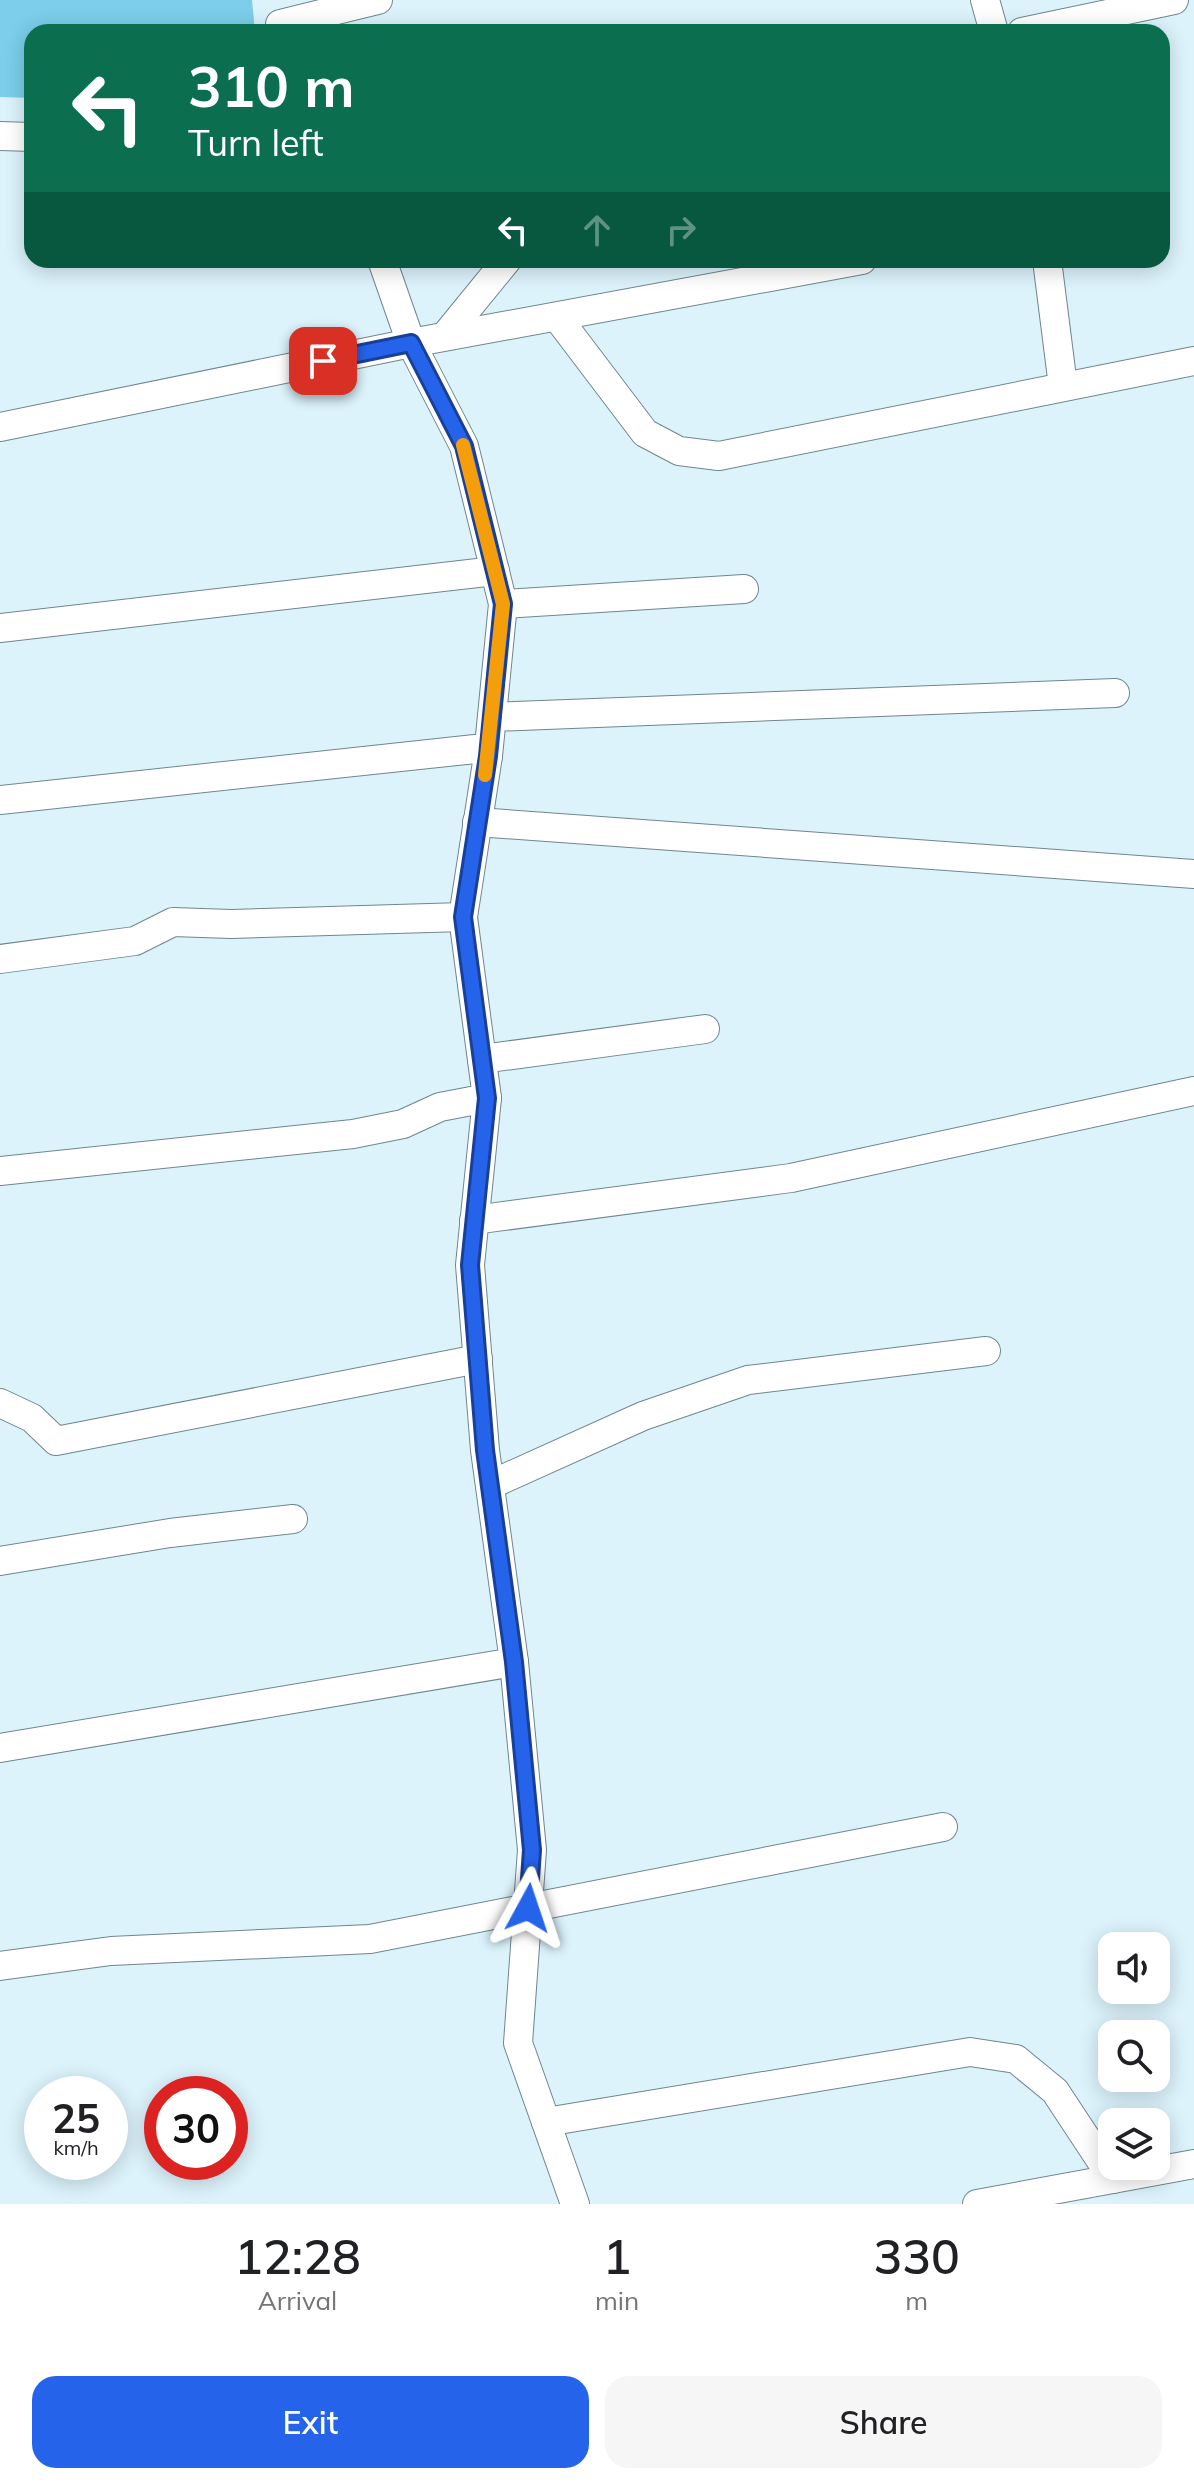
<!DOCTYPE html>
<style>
body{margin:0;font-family:Mulish,sans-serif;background:#f6f6f6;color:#202124;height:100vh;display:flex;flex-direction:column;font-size:30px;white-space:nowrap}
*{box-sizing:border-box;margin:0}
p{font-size:26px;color:#757577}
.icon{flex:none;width:44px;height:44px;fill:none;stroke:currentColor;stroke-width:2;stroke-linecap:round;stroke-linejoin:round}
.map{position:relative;height:2204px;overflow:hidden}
.panel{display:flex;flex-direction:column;background:#fff;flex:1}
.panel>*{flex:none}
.guide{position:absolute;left:24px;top:24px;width:1146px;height:244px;border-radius:24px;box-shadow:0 4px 20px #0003;background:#0b6e4f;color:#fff;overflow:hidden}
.controls{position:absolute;left:1098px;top:1932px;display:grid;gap:16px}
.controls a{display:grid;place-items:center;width:72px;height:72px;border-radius:16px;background:#fff;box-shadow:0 4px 20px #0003;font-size:40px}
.speed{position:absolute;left:24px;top:2076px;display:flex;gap:16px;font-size:40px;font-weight:700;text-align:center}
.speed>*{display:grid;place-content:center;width:104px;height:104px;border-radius:50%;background:#fff;box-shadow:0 4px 20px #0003;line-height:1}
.speed small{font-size:20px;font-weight:400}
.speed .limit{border:12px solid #d22;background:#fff;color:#111}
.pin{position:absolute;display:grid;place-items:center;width:68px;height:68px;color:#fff;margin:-34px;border-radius:16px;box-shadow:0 4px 12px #0006}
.me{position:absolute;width:88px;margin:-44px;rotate:5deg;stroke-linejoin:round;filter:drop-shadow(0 0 6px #0008)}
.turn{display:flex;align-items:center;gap:28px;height:168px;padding:0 32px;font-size:36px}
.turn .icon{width:104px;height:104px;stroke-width:2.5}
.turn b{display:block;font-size:56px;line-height:68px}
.lanes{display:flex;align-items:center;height:76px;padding:0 32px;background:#0003;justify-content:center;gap:40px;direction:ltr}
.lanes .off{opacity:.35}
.eta{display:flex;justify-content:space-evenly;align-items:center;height:136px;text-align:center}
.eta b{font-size:48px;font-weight:600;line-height:56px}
.button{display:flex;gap:16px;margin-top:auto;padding:16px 32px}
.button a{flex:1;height:92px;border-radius:24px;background:#2563eb;color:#fff;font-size:32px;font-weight:600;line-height:92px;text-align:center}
.button a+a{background:#f6f6f6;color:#202124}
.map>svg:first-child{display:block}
.green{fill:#7cceea}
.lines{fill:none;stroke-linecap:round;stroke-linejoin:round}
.minor-casing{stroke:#70868d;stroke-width:30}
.minor{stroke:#fff;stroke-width:28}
.route-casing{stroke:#184099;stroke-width:20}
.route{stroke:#2563eb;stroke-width:14}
.slow{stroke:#f59e0b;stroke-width:14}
</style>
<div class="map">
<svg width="1194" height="2204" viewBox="0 0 1194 2204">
<rect width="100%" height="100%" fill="#dcf3fc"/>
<path class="green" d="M0,0H252L255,32H32V98L0,97Z"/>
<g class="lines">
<g class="minor-casing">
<g id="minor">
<path d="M985,0L994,32"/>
<path d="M280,24L378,0"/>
<path d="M1022,32L1174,0"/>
<path d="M0,136L32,137"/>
<path d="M382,260L411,343L464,446L503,604L488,756L463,917L487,1098L470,1265L485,1450L514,1662L532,1850L518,2043L575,2204"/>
<path d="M1047,260L1063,386"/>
<path d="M557,317L645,433L679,451L719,456L1194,361"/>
<path d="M445,336L507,260"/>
<path d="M0,427L411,343L862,260"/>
<path d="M503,604L744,589"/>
<path d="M0,628L495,571"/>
<path d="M492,717L1115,693"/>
<path d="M0,800L475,749L488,756"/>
<path d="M477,822L1194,874"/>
<path d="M0,959L135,941L173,922L231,924L463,917"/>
<path d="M482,1059L705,1029"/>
<path d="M0,1171L353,1134L403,1124L440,1107L487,1098"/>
<path d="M474,1220L791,1178L1194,1091"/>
<path d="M0,1403L32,1418L56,1441L478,1359"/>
<path d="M490,1485L643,1416L748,1380L986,1351"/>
<path d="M0,1561L170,1533L293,1519"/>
<path d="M0,1748L514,1662"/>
<path d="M0,1966L111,1951L370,1939L943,1827"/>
<path d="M546,2122L970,2052L1016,2059L1055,2091L1113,2179"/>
<path d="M977,2204L1194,2164"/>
</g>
</g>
<use href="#minor" class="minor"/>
</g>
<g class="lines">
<g class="route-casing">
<path id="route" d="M323,361L411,343L464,446L503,604L488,756L463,917L487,1098L470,1265L485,1450L514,1662L532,1850L528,1908"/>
</g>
<use href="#route" class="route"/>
<path class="slow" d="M463,445L503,604L485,775"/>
</g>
</svg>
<div class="controls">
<a><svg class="icon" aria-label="sound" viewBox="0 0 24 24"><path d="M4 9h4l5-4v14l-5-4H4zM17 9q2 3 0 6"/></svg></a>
<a><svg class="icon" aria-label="search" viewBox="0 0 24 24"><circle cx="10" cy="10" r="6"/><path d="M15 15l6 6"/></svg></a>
<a><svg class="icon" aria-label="layers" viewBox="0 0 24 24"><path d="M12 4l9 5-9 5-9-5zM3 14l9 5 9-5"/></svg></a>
</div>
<div class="speed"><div>25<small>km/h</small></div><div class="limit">30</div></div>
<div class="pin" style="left:323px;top:361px;background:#d93025"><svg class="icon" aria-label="arrive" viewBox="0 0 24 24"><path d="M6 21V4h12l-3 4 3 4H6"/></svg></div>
<svg class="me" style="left:528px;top:1908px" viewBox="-20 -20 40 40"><path d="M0-17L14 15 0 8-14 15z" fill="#2563eb" stroke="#fff" stroke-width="4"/></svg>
<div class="guide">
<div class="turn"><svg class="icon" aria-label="left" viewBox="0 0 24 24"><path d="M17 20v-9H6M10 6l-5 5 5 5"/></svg><div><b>310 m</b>Turn left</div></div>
<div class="lanes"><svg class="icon" aria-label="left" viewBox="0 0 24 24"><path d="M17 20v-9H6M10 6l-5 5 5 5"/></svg><svg class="icon off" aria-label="ahead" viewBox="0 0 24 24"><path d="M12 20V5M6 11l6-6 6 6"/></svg><svg class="icon off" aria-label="right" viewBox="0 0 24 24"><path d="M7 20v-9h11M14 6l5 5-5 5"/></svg></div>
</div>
</div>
<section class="panel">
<div class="eta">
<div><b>12:28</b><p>Arrival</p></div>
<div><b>1</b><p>min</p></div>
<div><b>330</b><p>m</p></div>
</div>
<div class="button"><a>Exit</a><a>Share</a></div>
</section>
